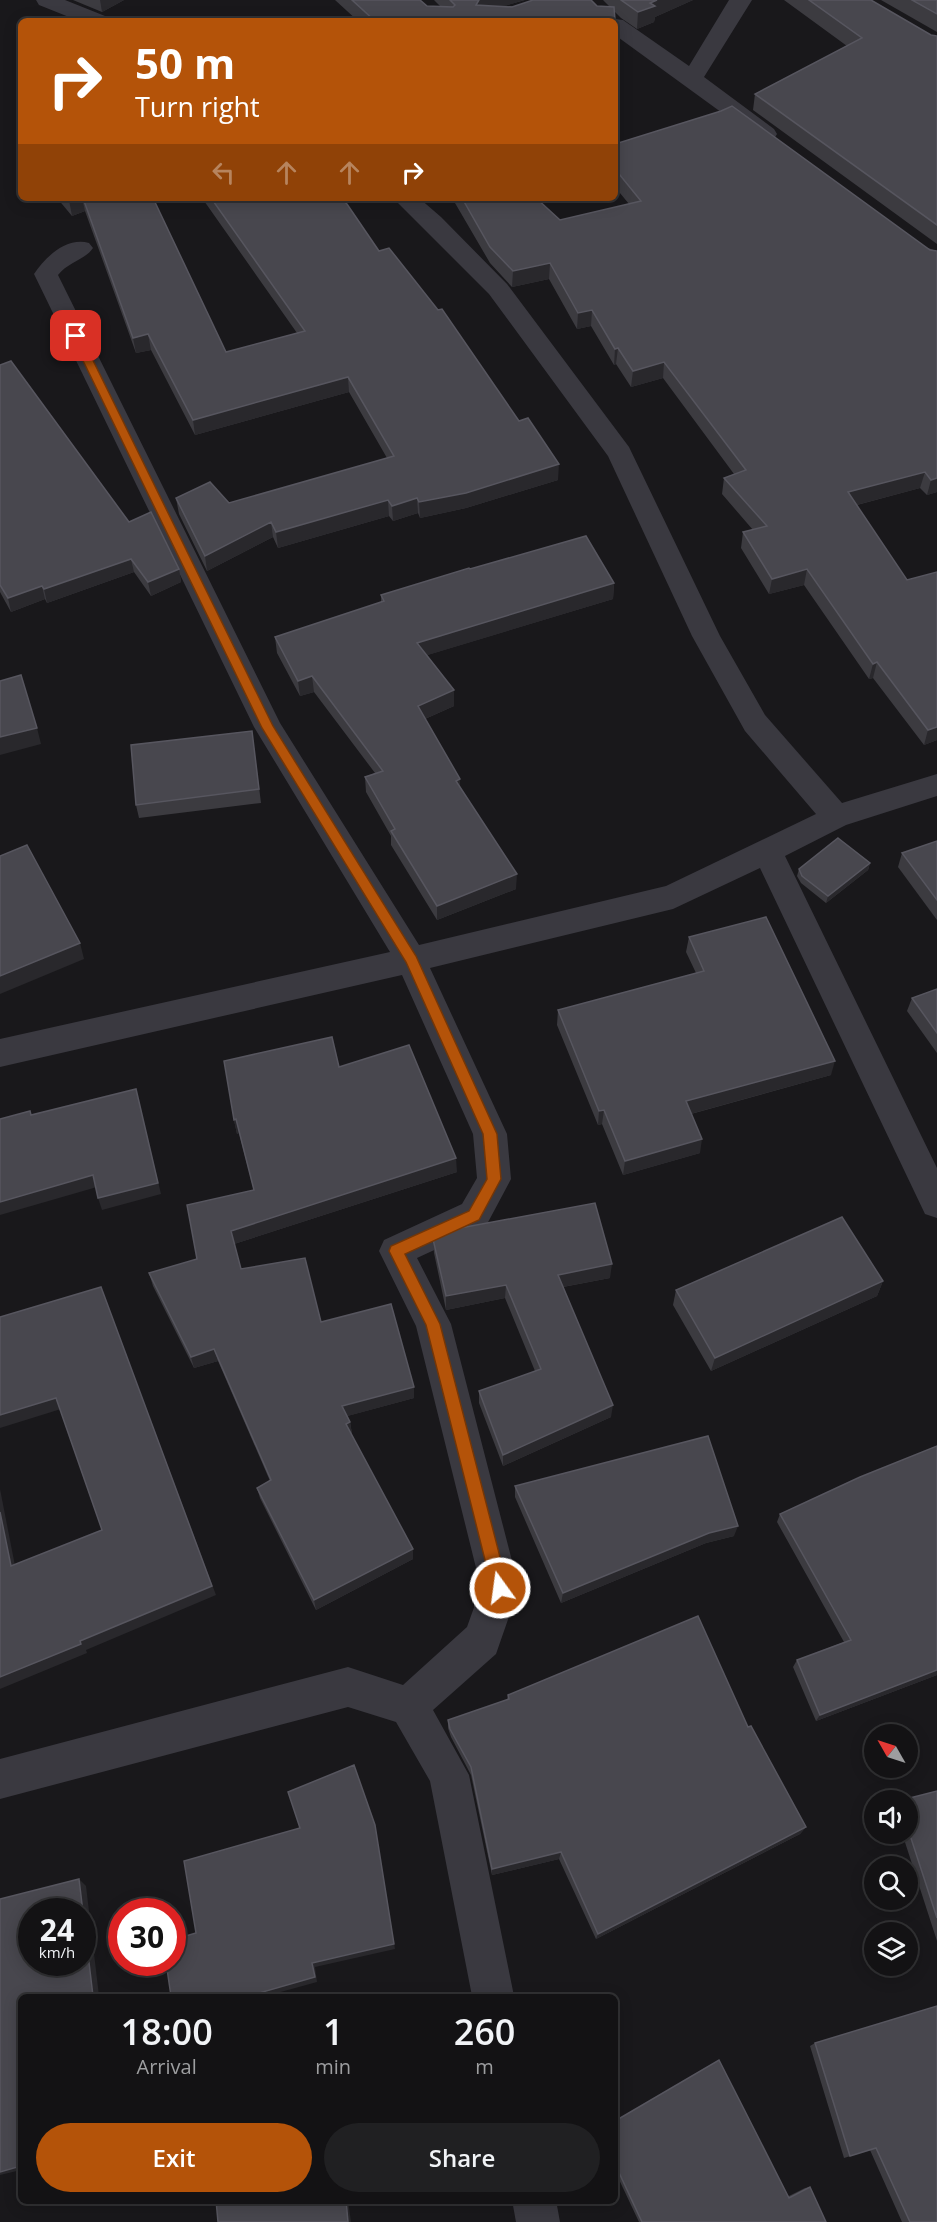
<!DOCTYPE html>
<style>
body{margin:0;font-family:"Open Sans",sans-serif;background:#202022;color:#f1f3f6;height:100vh;display:flex;flex-direction:column;font-size:22px;white-space:nowrap}
*{box-sizing:border-box;margin:0}
p{font-size:20px;color:#9d9ea0}
.icon{flex:none;width:33px;height:33px;fill:none;stroke:currentColor;stroke-width:2;stroke-linecap:round;stroke-linejoin:round}
.map{position:relative;flex:1;overflow:hidden}
.details{position:absolute;left:18px;top:1994px;width:600px;height:210px;display:flex;flex-direction:column;background:#131214;border-radius:9px;box-shadow:0 3px 15px #0003,0 0 0 2px #323234}
.details>*{flex:none}
.hud{position:absolute;left:18px;top:18px;width:600px;height:183px;border-radius:9px;box-shadow:0 3px 15px #0003,0 0 0 2px #323234;background:#b45309;color:#fff;overflow:hidden}
.needle{width:39px;rotate:309deg}
.fabs{position:absolute;left:864px;top:1724px;display:grid;gap:12px}
.fabs a{display:grid;place-items:center;width:54px;height:54px;border-radius:50%;background:#131214;box-shadow:0 3px 15px #0003,0 0 0 2px #323234;font-size:30px}
.speed{position:absolute;left:18px;top:1898px;display:flex;gap:12px;font-size:30px;font-weight:700;text-align:center}
.speed>*{display:grid;place-content:center;width:78px;height:78px;border-radius:50%;background:#131214;box-shadow:0 3px 15px #0003,0 0 0 2px #323234;line-height:1}
.speed small{font-size:15px;font-weight:400}
.speed .limit{border:9px solid #d22;background:#fff;color:#111}
.pin{position:absolute;display:grid;place-items:center;width:51px;height:51px;color:#fff;margin:-26px;border-radius:12px;box-shadow:0 3px 9px #0006}
.me{position:absolute;width:66px;margin:-33px;rotate:346deg;stroke-linejoin:round;filter:drop-shadow(0 0 4px #0008)}
.turn{display:flex;align-items:center;gap:21px;height:126px;padding:0 18px;font-size:27px}
.turn .icon{width:78px;height:78px;stroke-width:2.5}
.turn b{display:block;font-size:42px;line-height:51px}
.lanes{display:flex;align-items:center;height:57px;padding:0 18px;background:#0003;justify-content:center;gap:30px;direction:ltr}
.lanes .off{opacity:.35}
.eta{display:flex;justify-content:space-evenly;align-items:center;height:102px;text-align:center}
.eta b{font-size:36px;font-weight:600;line-height:42px}
.primary-button{display:flex;gap:12px;margin-top:auto;padding:12px 18px}
.primary-button a{flex:1;height:69px;border-radius:36px;background:#b45309;color:#fff;font-size:24px;font-weight:600;line-height:69px;text-align:center}
.primary-button a+a{background:#202022;color:#f1f3f6}
.map>svg:first-child{display:block}
.lines{fill:none;stroke-linecap:round;stroke-linejoin:round}
.minor{fill:#3a3940;fill-rule:evenodd}
.wall{fill:#3c3b40}
.shaded-wall{fill:#29282c}
.building{fill:#48474e;stroke:#57565f;stroke-width:1.5;fill-rule:evenodd}
.route{fill:#b45309;stroke:#753606;stroke-width:1.5}
</style>
<div class="map">
<svg width="937" height="2222" viewBox="0 0 937 2222">
<rect width="100%" height="100%" fill="#19181b"/>
<g class="lines">
<g class="minor">
<path d="M36,0H65L105,16L108,21H79L39,5Z"/>
<path d="M729,0H752L704,77L774,129L777,134L774,139L766,141L758,139L615,35V21H607L615,19L623,20L689,66Z"/>
<path d="M393,198H419L441,217L507,284L629,447L720,636L765,715L842,803L937,774V796L846,825L785,856L937,1168V1218L925,1214L760,868L673,909L430,968L507,1134L511,1179L486,1226L417,1258L451,1324L519,1588L496,1654L433,1710L469,1775L514,1996H472L430,1781L396,1722L348,1707L0,1799V1759L348,1667L403,1685L467,1627L481,1588L416,1326L379,1251L384,1240L462,1204L477,1178L473,1134L402,975L0,1067V1039L390,952L254,727L34,274C46,256 67,237 89,243L93,248C85,260 68,262 58,275L280,723L419,945L666,886L816,814L745,731L692,636L608,456L489,294Z"/>
<path d="M512,2200H556L560,2222H516Z"/>
</g>
</g>
<g class="wall">
<path d="M73,0H124L102,12Z"/>
<path d="M335,0H420L427,6L441,7L434,0H525L504,6L610,7L603,0H693L655,17L654,22L637,29L621,18L614,11L615,21H358Z"/>
<path d="M784,0H871L931,35L937,36V244L753,110L755,94L847,46Z"/>
<path d="M881,0H937V32Z"/>
<path d="M21,134V153L17,136Z"/>
<path d="M615,144L937,251V492L927,495L920,488L857,505L937,740L924,745L873,678L869,679L804,585L769,594L741,548L743,532L753,530L722,494L724,478L734,474L663,378L631,387L616,364L614,365L591,326L577,329L549,279L512,287L490,263L455,203L451,198H536L560,220L629,204L615,187Z"/>
<path d="M57,198H153L226,352L297,333L202,198H339L379,251L558,480L466,508L420,518L418,513L393,521L389,516L278,548L273,537L207,571L179,514L176,498L229,503L387,458L349,392L195,435L151,350L136,353L85,211L72,216Z"/>
<path d="M0,365L129,522L179,569L181,582L151,596L134,572L47,603L45,599L11,612L0,592Z"/>
<path d="M470,569L614,583L613,599L427,655L454,690V706L425,719L460,788L516,889L437,920L391,845V836L366,792L365,777L375,773L314,692L300,696L277,653L275,637L381,602V595Z"/>
<path d="M252,731L261,803L139,818L136,805Z"/>
<path d="M937,841V920L898,867L902,853Z"/>
<path d="M870,863L868,870L826,903L801,883L797,876L799,869Z"/>
<path d="M689,937L831,1075L691,1114L700,1153L623,1175L602,1124L598,1125L557,1025L558,1010L696,973L686,952Z"/>
<path d="M937,989V1053L907,1011L912,998Z"/>
<path d="M339,1067L457,1172L234,1244L241,1269L321,1322L414,1398L347,1416L350,1422L352,1434H351L413,1559L316,1610L260,1498L257,1488L270,1481L218,1361L194,1368L153,1286L149,1273L197,1259L254,1191L239,1133L237,1134L234,1120Z"/>
<path d="M433,1239L610,1278L563,1287L611,1417L503,1466L479,1403V1391L535,1371L505,1298L446,1310L434,1253Z"/>
<path d="M883,1281L877,1296L711,1371L673,1305L676,1290Z"/>
<path d="M937,1446V1675L816,1721L793,1667L797,1660L844,1642L777,1522L780,1514Z"/>
<path d="M515,1486L734,1536L706,1543L561,1603L515,1497Z"/>
<path d="M508,1695L748,1727L806,1827L800,1834L596,1939L559,1859L492,1875L471,1775L451,1737L448,1728V1720L507,1700Z"/>
<path d="M937,1791V1941L902,1833H908V1800Z"/>
<path d="M815,2043L937,2222H902L870,2150L844,2158L810,2046Z"/>
<path d="M615,2121L789,2196L805,2188L810,2187L826,2222H639L615,2171Z"/>
</g>
<g class="shaded-wall">
<path d="M100,0H124L102,12Z"/>
<path d="M479,0H524L480,14L476,5Z"/>
<path d="M657,0H693L655,17L654,22L637,29L638,12L650,3Z"/>
<path d="M75,198H82L85,211L72,216L69,200Z"/>
<path d="M550,263L549,279L512,287L513,271Z"/>
<path d="M592,310L591,326L577,329L578,313Z"/>
<path d="M148,334L151,350L136,353L133,338Z"/>
<path d="M618,348L616,364L614,365L615,349Z"/>
<path d="M664,362L663,378L631,387L633,371Z"/>
<path d="M348,377L349,392L195,435L193,420Z"/>
<path d="M559,464L558,480L466,508L420,518L419,502Z"/>
<path d="M925,472L920,488L845,508L848,492Z"/>
<path d="M937,478V492L927,495L931,480Z"/>
<path d="M417,498L418,513L393,521L392,506Z"/>
<path d="M388,500L389,516L278,548L276,532Z"/>
<path d="M271,522L273,537L207,571L205,556Z"/>
<path d="M131,559L134,572L47,603L44,589Z"/>
<path d="M179,569L181,582L151,596L148,582Z"/>
<path d="M807,569L804,585L769,594L772,579Z"/>
<path d="M614,583L613,599L418,658L417,643Z"/>
<path d="M42,586L45,599L11,612L8,598Z"/>
<path d="M877,662L873,678L869,679L873,664Z"/>
<path d="M312,676L314,692L300,696L298,681Z"/>
<path d="M454,690V706L418,722V706Z"/>
<path d="M937,727V740L924,745L928,730Z"/>
<path d="M37,728L41,744L0,755V737Z"/>
<path d="M460,779V794L456,781Z"/>
<path d="M870,863L868,870L826,903L828,896Z"/>
<path d="M517,874L516,889L437,920V906Z"/>
<path d="M80,943L84,959L0,994V976Z"/>
<path d="M835,1061L831,1075L683,1116L686,1101Z"/>
<path d="M136,1089L161,1194L102,1210L98,1198Z"/>
<path d="M604,1110L602,1124L598,1125L599,1111Z"/>
<path d="M236,1119L239,1133L237,1134L234,1120Z"/>
<path d="M702,1139L700,1153L623,1175L625,1161Z"/>
<path d="M456,1158L457,1172L234,1244L231,1231Z"/>
<path d="M93,1175L97,1187L0,1215V1202Z"/>
<path d="M612,1264L610,1278L557,1288L558,1275Z"/>
<path d="M883,1281L877,1296L711,1371L715,1358Z"/>
<path d="M506,1285L505,1298L446,1310V1296Z"/>
<path d="M101,1287L216,1595L86,1650L87,1653L0,1689V1677L80,1641L212,1586Z"/>
<path d="M214,1349L218,1361L194,1368L191,1357Z"/>
<path d="M414,1387V1398L344,1417L342,1406Z"/>
<path d="M56,1398L61,1409L0,1428V1415Z"/>
<path d="M613,1405L611,1417L503,1466V1455Z"/>
<path d="M350,1422L352,1434L348,1435L346,1424Z"/>
<path d="M0,1489L17,1576L11,1566L0,1512Z"/>
<path d="M738,1526L734,1536L706,1543L561,1603L563,1593L709,1533Z"/>
<path d="M413,1549V1559L316,1610L314,1600Z"/>
<path d="M937,1670V1675L816,1721L820,1715Z"/>
<path d="M806,1827L800,1834L596,1939L598,1934Z"/>
<path d="M376,1831L395,1949L315,1967L317,1982L266,1996H249L312,1963Z"/>
<path d="M561,1852L559,1859L492,1875V1869Z"/>
<path d="M79,1879L86,1886L99,1996H93Z"/>
<path d="M21,2166V2170L0,2175V2172Z"/>
<path d="M346,2200H348L351,2222H348Z"/>
</g>
<g class="building">
<path d="M352,0H420L427,6L453,7L455,5L450,0H479L476,5L512,7L533,0H591L597,6L614,7L615,20L375,21Z"/>
<path d="M621,0H657L650,3L655,6L638,12Z"/>
<path d="M809,0H871L931,35L937,36V225L755,94L862,38Z"/>
<path d="M912,0H937V14Z"/>
<path d="M732,106L930,250L937,251V478L931,480L925,472L848,492L907,580L937,572V727L928,730L877,662L873,664L807,569L772,579L743,532L767,526L724,478L746,470L664,362L633,371L618,348L615,349L592,310L578,313L550,263L513,271L490,247L462,198H536L560,220L641,201L615,169V144L721,111Z"/>
<path d="M21,134V141L17,136Z"/>
<path d="M83,198H153L226,352L305,331L211,198H339L347,204L379,251L389,248L438,310L442,309L519,421L528,418L559,464L466,493L419,502L417,498L392,506L388,500L276,532L271,522L205,556L176,498L210,482L229,503L394,456L348,377L193,420L148,334L133,338Z"/>
<path d="M11,361L129,522L151,512L179,569L148,582L131,559L44,589L42,586L8,598L0,585V365Z"/>
<path d="M586,536L614,583L417,643L454,690L418,706L460,779L456,781L517,874L437,906L391,831L395,829L365,777L383,771L312,676L298,681L275,637L384,601L381,595L469,568L470,569Z"/>
<path d="M21,675L37,728L0,737V681Z"/>
<path d="M252,731L259,789L136,805L131,745Z"/>
<path d="M838,838L870,863L828,896L802,876L799,869Z"/>
<path d="M937,841V900L902,853Z"/>
<path d="M27,845L80,943L0,976V856Z"/>
<path d="M766,917L835,1061L686,1101L702,1139L625,1161L604,1110L599,1111L558,1010L704,971L689,937Z"/>
<path d="M937,989V1033L912,998Z"/>
<path d="M332,1037L339,1067L409,1045L456,1158L231,1231L241,1269L305,1258L321,1322L391,1304L414,1387L342,1406L350,1422L346,1424L413,1549L314,1600L257,1488L271,1480L214,1349L191,1357L149,1273L197,1259L187,1205L254,1190L236,1119L234,1120L224,1061Z"/>
<path d="M136,1089L158,1183L98,1198L93,1175L0,1202V1119L30,1111L31,1115Z"/>
<path d="M595,1203L612,1264L558,1275L613,1405L503,1455L479,1391L541,1369L506,1285L446,1296L433,1239L455,1229Z"/>
<path d="M842,1217L883,1281L715,1358L676,1290Z"/>
<path d="M101,1287L212,1586L80,1641L81,1644L0,1677V1512L11,1566L102,1530L56,1398L0,1415V1317Z"/>
<path d="M708,1436L738,1526L709,1533L563,1593L515,1486Z"/>
<path d="M937,1446V1670L820,1715L797,1660L851,1640L780,1514L860,1477Z"/>
<path d="M698,1616L748,1727L751,1726L806,1827L598,1934L561,1852L492,1869L471,1767L450,1729L448,1720L509,1699L508,1695Z"/>
<path d="M354,1765L375,1825L394,1944L312,1963L315,1977L249,1996H171L166,1962H172V1940L196,1933L184,1861L300,1828L288,1792Z"/>
<path d="M937,1791V1918L908,1829V1800H902Z"/>
<path d="M79,1879L93,1996H21V2166L0,2172V1899ZM32,1911H82V1962H32Z"/>
<path d="M937,2006V2222H910L876,2148L850,2156L815,2043Z"/>
<path d="M719,2060L789,2198L810,2187L826,2222H642L615,2164V2121Z"/>
<path d="M216,2200H346L348,2222H218Z"/>
</g>
<path class="route" d="M72,333H76L81,336L273,726L416,956L497,1134L501,1179L479,1220L405,1254L440,1324L508,1588L506,1593L500,1595L495,1593L492,1588L426,1325L389,1251L391,1246L469,1211L487,1179L483,1134L406,962L262,728L71,336Z"/>
</svg>
<div class="fabs">
<a><svg class="needle" viewBox="-14 -14 28 28"><path d="M0-13l5 13h-10z" fill="#e53935"/><path d="M0 13l5-13h-10z" fill="#9d9ea0"/></svg></a>
<a><svg class="icon" aria-label="sound" viewBox="0 0 24 24"><path d="M4 9h4l5-4v14l-5-4H4zM17 9q2 3 0 6"/></svg></a>
<a><svg class="icon" aria-label="search" viewBox="0 0 24 24"><circle cx="10" cy="10" r="6"/><path d="M15 15l6 6"/></svg></a>
<a><svg class="icon" aria-label="layers" viewBox="0 0 24 24"><path d="M12 4l9 5-9 5-9-5zM3 14l9 5 9-5"/></svg></a>
</div>
<div class="speed"><div>24<small>km/h</small></div><div class="limit">30</div></div>
<div class="pin" style="left:76px;top:336px;background:#d93025"><svg class="icon" aria-label="arrive" viewBox="0 0 24 24"><path d="M6 21V4h12l-3 4 3 4H6"/></svg></div>
<svg class="me" style="left:500px;top:1588px" viewBox="-20 -20 40 40"><circle r="17" fill="#b45309" stroke="#fff" stroke-width="3"/><path d="M0-11L8 9 0 5-8 9z" fill="#fff"/></svg>
<div class="hud">
<div class="turn"><svg class="icon" aria-label="right" viewBox="0 0 24 24"><path d="M7 20v-9h11M14 6l5 5-5 5"/></svg><div><b>50 m</b>Turn right</div></div>
<div class="lanes"><svg class="icon off" aria-label="left" viewBox="0 0 24 24"><path d="M17 20v-9H6M10 6l-5 5 5 5"/></svg><svg class="icon off" aria-label="ahead" viewBox="0 0 24 24"><path d="M12 20V5M6 11l6-6 6 6"/></svg><svg class="icon off" aria-label="ahead" viewBox="0 0 24 24"><path d="M12 20V5M6 11l6-6 6 6"/></svg><svg class="icon" aria-label="right" viewBox="0 0 24 24"><path d="M7 20v-9h11M14 6l5 5-5 5"/></svg></div>
</div>
<section class="details">
<div class="eta">
<div><b>18:00</b><p>Arrival</p></div>
<div><b>1</b><p>min</p></div>
<div><b>260</b><p>m</p></div>
</div>
<div class="primary-button"><a>Exit</a><a>Share</a></div>
</section>
</div>
